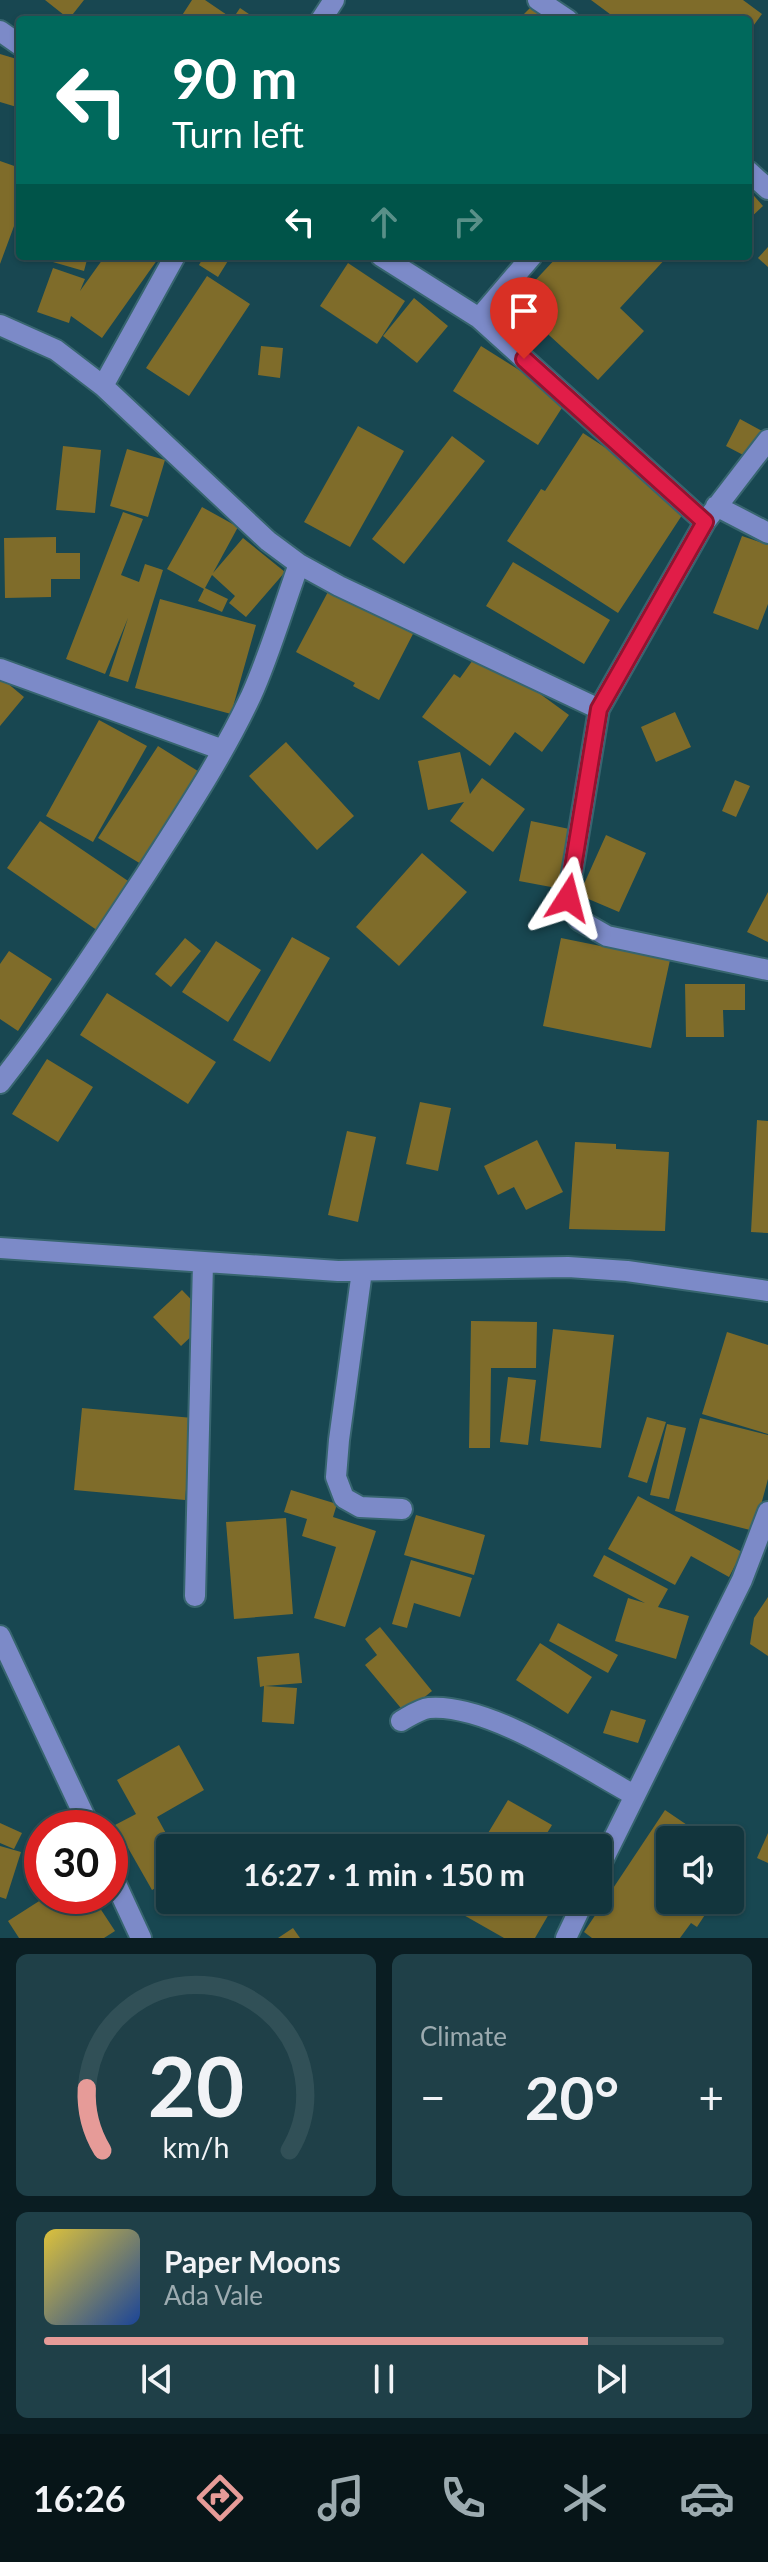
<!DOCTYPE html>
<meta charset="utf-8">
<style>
body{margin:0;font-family:Lato,sans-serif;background:#1f4048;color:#f1f3f6;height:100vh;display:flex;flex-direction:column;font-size:30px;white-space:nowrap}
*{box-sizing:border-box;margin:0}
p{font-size:26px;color:#9cabb0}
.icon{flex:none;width:44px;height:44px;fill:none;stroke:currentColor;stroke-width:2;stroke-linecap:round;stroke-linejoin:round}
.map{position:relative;height:1938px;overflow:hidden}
.side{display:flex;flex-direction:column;gap:16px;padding:16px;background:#0a1d22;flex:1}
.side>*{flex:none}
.hud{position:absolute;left:16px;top:16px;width:736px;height:244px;border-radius:8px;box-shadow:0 2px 6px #0004,0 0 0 2px #315057;background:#00695c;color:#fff;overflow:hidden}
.fabs{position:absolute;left:656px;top:1826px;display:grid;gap:16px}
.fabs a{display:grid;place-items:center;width:88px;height:88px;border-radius:8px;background:#12353d;box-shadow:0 2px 6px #0004,0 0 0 2px #315057;font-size:40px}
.speed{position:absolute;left:24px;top:1810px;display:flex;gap:16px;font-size:40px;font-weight:700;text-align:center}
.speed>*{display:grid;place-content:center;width:104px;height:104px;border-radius:50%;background:#12353d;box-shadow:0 2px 6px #0004,0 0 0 2px #315057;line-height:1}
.speed .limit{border:12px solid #d22;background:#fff;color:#111}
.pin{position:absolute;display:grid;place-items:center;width:68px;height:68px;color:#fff;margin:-82px -34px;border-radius:50% 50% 50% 0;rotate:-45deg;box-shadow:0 0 8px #0007}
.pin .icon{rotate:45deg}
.me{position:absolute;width:88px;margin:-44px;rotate:9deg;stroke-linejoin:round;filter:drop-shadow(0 0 6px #0008)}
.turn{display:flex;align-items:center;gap:28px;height:168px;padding:0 24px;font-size:36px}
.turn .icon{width:104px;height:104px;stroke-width:2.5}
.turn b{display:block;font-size:56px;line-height:68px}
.lanes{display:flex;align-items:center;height:76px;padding:0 24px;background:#0003;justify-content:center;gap:40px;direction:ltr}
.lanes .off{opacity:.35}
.big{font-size:60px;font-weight:700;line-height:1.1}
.side .tile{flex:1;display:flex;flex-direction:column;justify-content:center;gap:12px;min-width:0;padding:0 28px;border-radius:12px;background:#1f4048}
.side .dial{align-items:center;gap:0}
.dial svg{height:208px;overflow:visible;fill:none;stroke:#315057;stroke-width:7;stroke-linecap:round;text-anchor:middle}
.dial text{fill:#f1f3f6;stroke:none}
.song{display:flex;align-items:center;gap:24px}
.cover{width:96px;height:96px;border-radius:12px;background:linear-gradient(135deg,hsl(50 70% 55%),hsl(220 70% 35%))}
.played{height:8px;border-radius:4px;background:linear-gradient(90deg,#e69b98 80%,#315057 80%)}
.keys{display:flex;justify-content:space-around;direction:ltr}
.heat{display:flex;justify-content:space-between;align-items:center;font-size:44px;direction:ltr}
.side .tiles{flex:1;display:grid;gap:16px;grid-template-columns:1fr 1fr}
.tile:last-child{grid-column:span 2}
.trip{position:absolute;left:156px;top:1834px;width:456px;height:80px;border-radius:8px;background:#12353d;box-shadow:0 2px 6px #0004,0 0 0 2px #315057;font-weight:700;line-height:80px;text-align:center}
.menu{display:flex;height:128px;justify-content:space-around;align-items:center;background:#071518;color:#9cabb0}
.menu .icon{width:56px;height:56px}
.menu .selected{color:#e69b98}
.menu b{font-size:36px;color:#f1f3f6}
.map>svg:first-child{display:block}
</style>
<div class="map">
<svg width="768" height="1938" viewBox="0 0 768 1938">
<rect width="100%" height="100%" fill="#184751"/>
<path fill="#7f6c2a" d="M 45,0 L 84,0 L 69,19 Z
M 192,0 L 205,0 L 230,17 L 228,20 L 179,20 Z
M 538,0 L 557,0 L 576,20 L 518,20 Z
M 591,0 L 743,0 L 762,14 L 748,33 L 748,20 L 618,20 Z
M 240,8 L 258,20 L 232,20 Z
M 0,54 L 20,60 L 20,108 L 0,102 Z
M 0,161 L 20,168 L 20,210 L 0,264 Z
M 748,189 L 763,206 L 748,220 Z
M 768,247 L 768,267 L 758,258 Z
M 48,256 L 88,256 L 84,271 L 46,260 Z
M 105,256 L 160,256 L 102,338 L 71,316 L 69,323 L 37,312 L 53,268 L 85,279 L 80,291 Z
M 204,256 L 231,256 L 218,277 L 199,265 Z
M 558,256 L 668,256 L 620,308 L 644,331 L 598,380 L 514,303 Z
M 348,263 L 405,301 L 377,344 L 320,306 Z
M 207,276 L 250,304 L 189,396 L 146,368 Z
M 414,298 L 448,326 L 417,363 L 383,336 Z
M 261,346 L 283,348 L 280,378 L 258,375 Z
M 481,346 L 567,400 L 538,445 L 453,391 Z
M 740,419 L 762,431 L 747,457 L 726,446 Z
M 358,426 L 404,451 L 350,547 L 304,522 Z
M 583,433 L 690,503 L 618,613 L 507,541 L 541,489 L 545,491 Z
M 452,436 L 485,461 L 404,564 L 372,539 Z
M 63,446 L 101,450 L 95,513 L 56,510 Z
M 127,449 L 165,460 L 148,517 L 110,506 Z
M 202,507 L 238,527 L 213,573 L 243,538 L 285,572 L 246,617 L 229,603 L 235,596 L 212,575 L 205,588 L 228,599 L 222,612 L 198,601 L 204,589 L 167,569 Z
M 123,512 L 143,519 L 121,575 L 139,582 L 145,564 L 163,570 L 128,682 L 109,676 L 128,618 L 105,674 L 66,659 Z
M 742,536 L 768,545 L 768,604 L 758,630 L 713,613 Z
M 56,537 L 56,553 L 80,553 L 80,579 L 51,579 L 51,597 L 5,598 L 4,538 Z
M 513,562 L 610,620 L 584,664 L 486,606 Z
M 330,588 L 414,632 L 379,700 L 353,686 L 355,683 L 296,652 Z
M 160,599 L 256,625 L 231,714 L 135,688 Z
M 480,650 L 569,715 L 542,752 L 515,732 L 490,766 L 422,717 L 454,674 L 460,678 Z
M 0,677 L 24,697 L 0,726 Z
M 675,712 L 691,747 L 656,762 L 641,727 Z
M 99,720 L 147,746 L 93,842 L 46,816 Z
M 286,742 L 354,816 L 317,850 L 249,776 Z
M 158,746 L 201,773 L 141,864 L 98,838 Z
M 460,752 L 470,794 L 482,778 L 525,809 L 493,852 L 450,821 L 464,802 L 428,810 L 418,761 Z
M 735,780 L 750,786 L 736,817 L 722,811 Z
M 40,821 L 134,885 L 101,933 L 7,868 Z
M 531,821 L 579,831 L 567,890 L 519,881 Z
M 606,835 L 646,853 L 619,912 L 579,895 Z
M 422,853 L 467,892 L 399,966 L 356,927 Z
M 768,892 L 768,942 L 747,932 Z
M 292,937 L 330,958 L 270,1062 L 233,1040 Z
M 185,938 L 201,951 L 171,987 L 155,974 Z
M 561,938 L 670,960 L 651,1048 L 543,1026 Z
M 216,941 L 261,970 L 228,1022 L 182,992 Z
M 9,951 L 52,979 L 18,1031 L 0,1019 L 0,964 Z
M 685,984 L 745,984 L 745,1010 L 723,1010 L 724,1037 L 686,1037 Z
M 107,993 L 216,1062 L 188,1104 L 80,1035 Z
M 47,1059 L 93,1087 L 58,1142 L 12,1114 Z
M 420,1102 L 451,1108 L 438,1171 L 406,1164 Z
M 757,1120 L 768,1121 L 768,1233 L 751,1232 Z
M 347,1131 L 376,1137 L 358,1222 L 328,1215 Z
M 537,1140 L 563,1192 L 526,1210 L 514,1187 L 498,1195 L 484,1166 Z
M 575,1142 L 616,1144 L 616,1149 L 669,1152 L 665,1231 L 569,1229 Z
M 182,1290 L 210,1319 L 181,1346 L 153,1317 Z
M 471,1321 L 537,1322 L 536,1368 L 491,1368 L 490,1448 L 469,1448 Z
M 553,1329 L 614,1335 L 601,1448 L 540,1441 Z
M 727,1332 L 768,1345 L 768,1434 L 702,1414 Z
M 508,1377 L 536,1380 L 528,1445 L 500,1442 Z
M 82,1408 L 193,1418 L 185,1500 L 74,1490 Z
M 647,1417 L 666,1422 L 647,1483 L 628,1477 Z
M 700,1418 L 768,1435 L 768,1479 L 754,1531 L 675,1511 Z
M 667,1424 L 686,1428 L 669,1499 L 650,1495 Z
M 291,1490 L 337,1504 L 333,1517 L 376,1531 L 345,1627 L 314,1618 L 336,1547 L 302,1536 L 307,1519 L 284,1512 Z
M 638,1496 L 742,1552 L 729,1577 L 691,1556 L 675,1585 L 608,1549 Z
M 416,1515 L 485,1535 L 474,1575 L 404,1555 Z
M 286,1518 L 293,1614 L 234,1619 L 226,1522 Z
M 604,1555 L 668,1589 L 658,1607 L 689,1616 L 676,1659 L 615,1641 L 628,1598 L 645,1603 L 593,1576 Z
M 411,1560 L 472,1578 L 460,1617 L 414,1603 L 407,1628 L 392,1624 Z
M 768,1597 L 768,1656 L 750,1644 L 754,1618 Z
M 558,1623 L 618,1655 L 608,1673 L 549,1641 Z
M 380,1627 L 432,1691 L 405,1713 L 365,1665 L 377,1655 L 365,1639 Z
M 540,1643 L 592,1677 L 568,1714 L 516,1680 Z
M 299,1653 L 302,1683 L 265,1686 L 297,1688 L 294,1724 L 262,1722 L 264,1686 L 260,1687 L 257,1657 Z
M 611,1710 L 646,1720 L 638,1743 L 603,1733 Z
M 179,1745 L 204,1790 L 157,1817 L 174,1848 L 170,1848 L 170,1880 L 152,1890 L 115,1825 L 136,1814 L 117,1780 Z
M 508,1800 L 552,1825 L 538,1848 L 479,1848 Z
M 665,1810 L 693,1829 L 686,1840 L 670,1840 L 670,1864 L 665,1872 L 670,1876 L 670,1900 L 707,1900 L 712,1904 L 697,1927 L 691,1923 L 680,1938 L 592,1938 L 584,1932 Z
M 0,1823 L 22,1833 L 14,1849 L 0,1843 Z
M 768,1833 L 768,1863 L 757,1858 Z
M 0,1846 L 21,1852 L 6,1899 L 0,1897 Z
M 47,1896 L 92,1896 L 115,1931 L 104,1938 L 19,1938 L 8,1921 Z
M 449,1900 L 557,1900 L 535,1938 L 504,1938 L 446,1905 Z
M 293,1928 L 300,1938 L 278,1938 Z"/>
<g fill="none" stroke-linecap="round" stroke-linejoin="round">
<defs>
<path id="minor" d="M 538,0 L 568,20
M 321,20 L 334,0
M 0,31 L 20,45
M 748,171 L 768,189
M 381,256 L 479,318 L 705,522
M 479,318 L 532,256
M 0,325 L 56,350 L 103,386 L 268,541 L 299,564 L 339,586 L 599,709
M 103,386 L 175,256
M 768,440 L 705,522 L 599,709 L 568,898 L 579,920 L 607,936 L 768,970
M 716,506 L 768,533
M 0,669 L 223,750
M 0,1083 C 53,1016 99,945 146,874 C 183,816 222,758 251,696 C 270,654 283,608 299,564
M 0,1248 L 338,1271 L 568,1267 L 627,1271 L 768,1291
M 362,1271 L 339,1440 L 336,1477 L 344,1498 L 360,1507 L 402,1509
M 195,1596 L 203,1263
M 0,1636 L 90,1828
M 401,1721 C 410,1716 420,1709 429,1708 C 488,1703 581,1766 634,1795
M 598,1870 L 742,1580 L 768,1512
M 110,1871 L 141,1938
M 566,1938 L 584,1900"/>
</defs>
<use href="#minor" stroke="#37656f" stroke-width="24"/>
<use href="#minor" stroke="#7c8ac8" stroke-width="20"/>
</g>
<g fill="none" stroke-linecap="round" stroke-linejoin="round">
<defs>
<path id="route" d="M 524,359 L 705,522 L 599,709 L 568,898"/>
</defs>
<use href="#route" stroke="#92132f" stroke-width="20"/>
<use href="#route" stroke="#e11d48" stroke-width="14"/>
</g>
</svg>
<div class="fabs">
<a><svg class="icon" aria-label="sound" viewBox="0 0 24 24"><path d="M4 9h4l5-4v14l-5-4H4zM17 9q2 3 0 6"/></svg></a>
</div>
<div class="speed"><div class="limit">30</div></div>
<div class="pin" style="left:524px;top:359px;background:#d93025"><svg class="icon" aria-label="arrive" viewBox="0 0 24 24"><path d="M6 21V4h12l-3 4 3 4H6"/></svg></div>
<svg class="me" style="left:568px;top:898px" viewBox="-20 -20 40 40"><path d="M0-17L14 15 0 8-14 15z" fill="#e11d48" stroke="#fff" stroke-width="4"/></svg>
<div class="trip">16:27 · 1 min · 150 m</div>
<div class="hud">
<div class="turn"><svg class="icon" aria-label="left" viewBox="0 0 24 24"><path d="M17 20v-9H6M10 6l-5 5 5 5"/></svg><div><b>90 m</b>Turn left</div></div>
<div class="lanes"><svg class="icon" aria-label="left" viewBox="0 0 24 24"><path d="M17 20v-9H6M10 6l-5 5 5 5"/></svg><svg class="icon off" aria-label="ahead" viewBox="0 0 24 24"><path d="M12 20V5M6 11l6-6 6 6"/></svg><svg class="icon off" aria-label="right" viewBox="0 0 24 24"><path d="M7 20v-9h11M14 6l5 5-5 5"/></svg></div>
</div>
</div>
<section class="side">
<div class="tiles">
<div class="tile dial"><svg viewBox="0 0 100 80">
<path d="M14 69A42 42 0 1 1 86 69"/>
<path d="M14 69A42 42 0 0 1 8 45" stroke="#e69b98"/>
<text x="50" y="56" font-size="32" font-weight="700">20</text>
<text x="50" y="72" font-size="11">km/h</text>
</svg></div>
<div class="tile"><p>Climate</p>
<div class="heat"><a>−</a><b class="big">20°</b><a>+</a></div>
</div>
<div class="tile">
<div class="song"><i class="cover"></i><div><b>Paper Moons</b><p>Ada Vale</p></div></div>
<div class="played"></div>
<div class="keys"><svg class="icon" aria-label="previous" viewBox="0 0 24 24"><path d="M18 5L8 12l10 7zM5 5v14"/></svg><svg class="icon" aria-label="pause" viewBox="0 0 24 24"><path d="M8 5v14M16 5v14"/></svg><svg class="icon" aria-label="next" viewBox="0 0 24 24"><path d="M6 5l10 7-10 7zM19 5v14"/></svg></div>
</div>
</div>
</section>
<nav class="menu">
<b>16:26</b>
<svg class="icon selected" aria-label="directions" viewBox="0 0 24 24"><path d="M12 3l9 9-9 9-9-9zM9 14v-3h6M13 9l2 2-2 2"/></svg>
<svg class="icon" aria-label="music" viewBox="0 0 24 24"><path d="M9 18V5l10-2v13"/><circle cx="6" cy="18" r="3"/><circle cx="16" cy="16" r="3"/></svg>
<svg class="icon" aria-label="phone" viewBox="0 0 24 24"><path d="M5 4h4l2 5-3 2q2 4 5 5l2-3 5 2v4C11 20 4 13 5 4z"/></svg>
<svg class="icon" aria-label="climate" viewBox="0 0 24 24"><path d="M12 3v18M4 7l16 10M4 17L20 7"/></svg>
<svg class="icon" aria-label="car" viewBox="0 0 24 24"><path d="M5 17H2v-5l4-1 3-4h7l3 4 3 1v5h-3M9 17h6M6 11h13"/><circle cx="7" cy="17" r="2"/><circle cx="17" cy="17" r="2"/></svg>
</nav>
